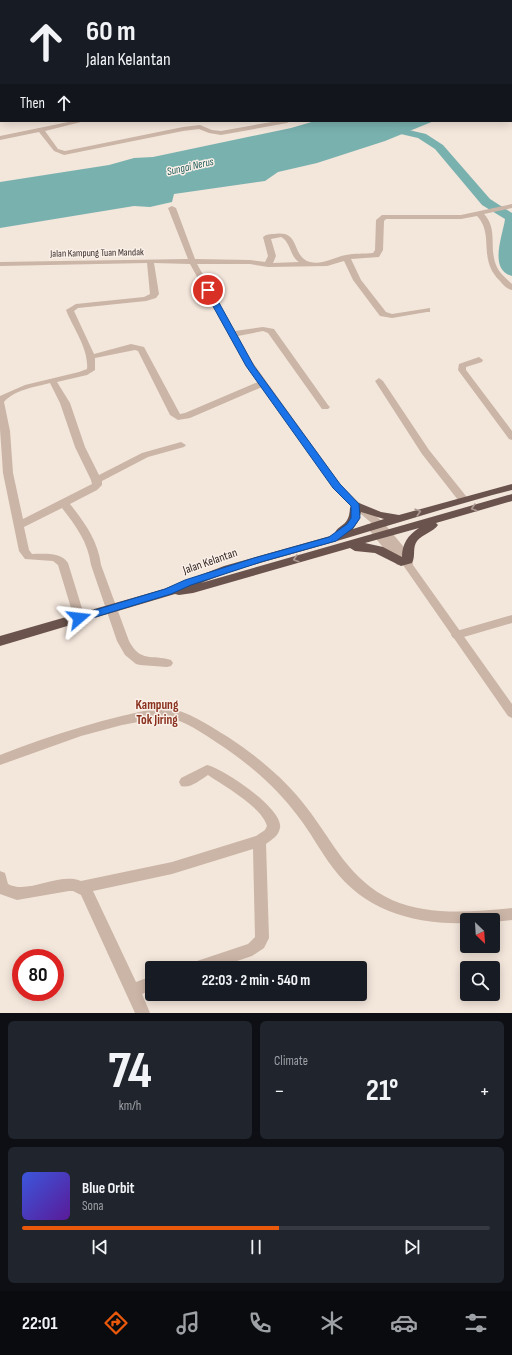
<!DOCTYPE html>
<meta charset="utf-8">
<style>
body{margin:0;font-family:"Sofia Sans Condensed",sans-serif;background:#20242c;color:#f1f3f6;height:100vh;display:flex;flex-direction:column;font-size:15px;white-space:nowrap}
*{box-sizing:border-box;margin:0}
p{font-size:13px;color:#9ea1a6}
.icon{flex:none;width:22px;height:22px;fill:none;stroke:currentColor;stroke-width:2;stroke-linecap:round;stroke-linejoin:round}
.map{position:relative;height:1013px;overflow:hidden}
.drawer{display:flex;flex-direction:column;gap:8px;padding:8px;background:#0d0f14;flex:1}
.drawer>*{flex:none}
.hud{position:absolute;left:0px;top:0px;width:512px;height:122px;box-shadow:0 2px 10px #0003;background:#171b24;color:#f1f3f6;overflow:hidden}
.needle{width:26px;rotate:155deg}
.tools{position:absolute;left:460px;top:913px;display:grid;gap:8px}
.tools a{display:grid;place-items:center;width:40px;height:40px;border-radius:4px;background:#171b24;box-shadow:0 2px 10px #0003;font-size:20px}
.speed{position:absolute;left:12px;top:949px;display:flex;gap:8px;font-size:20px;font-weight:700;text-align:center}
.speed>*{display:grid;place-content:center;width:52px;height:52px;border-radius:50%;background:#171b24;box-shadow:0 2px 10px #0003;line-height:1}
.speed .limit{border:6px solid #d22;background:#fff;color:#111}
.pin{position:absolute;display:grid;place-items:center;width:34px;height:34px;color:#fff;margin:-17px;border:2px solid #fff;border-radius:50%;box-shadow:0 1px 4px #0007}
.me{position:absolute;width:44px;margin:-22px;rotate:73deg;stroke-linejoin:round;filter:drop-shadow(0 0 3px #0008)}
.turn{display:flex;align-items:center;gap:14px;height:84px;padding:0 20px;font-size:18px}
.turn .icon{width:52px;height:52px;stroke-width:2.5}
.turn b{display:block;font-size:28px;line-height:34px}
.then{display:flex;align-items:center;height:38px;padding:0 20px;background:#0003;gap:8px;font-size:15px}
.big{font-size:30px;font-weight:700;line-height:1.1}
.drawer .tile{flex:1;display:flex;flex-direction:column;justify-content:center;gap:6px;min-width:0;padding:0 14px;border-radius:6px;background:#20242c}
.drawer .dial{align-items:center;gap:0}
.dial b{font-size:52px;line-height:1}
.song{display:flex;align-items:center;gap:12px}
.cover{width:48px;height:48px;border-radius:6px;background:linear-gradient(135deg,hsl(230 70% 55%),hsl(270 70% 35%))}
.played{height:4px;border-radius:2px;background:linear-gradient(90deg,#ea580c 55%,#363941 55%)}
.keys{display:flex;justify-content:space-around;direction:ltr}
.heat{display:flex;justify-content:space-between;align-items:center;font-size:22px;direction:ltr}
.drawer .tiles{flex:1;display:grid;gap:8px;grid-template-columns:1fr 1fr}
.tile:last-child{grid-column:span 2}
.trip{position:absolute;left:145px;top:961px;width:222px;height:40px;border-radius:4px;background:#171b24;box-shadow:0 2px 10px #0003;font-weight:700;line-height:40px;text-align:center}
.dock{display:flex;height:64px;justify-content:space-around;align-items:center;background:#090b0e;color:#9ea1a6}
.dock .icon{width:28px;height:28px}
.dock .active{color:#ea580c}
.dock b{font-size:18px;color:#f1f3f6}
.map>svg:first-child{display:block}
</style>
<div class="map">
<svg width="512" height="1013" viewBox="0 0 512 1013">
<rect width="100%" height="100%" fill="#f3e6db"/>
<path fill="#79b1af" d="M 315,121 L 434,121 L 385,141 L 317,163 L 278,172 L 265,181 L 174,194 L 172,202 L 150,207 L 134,206 L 0,228 L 0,182 L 109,165 L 134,158 L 153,157 L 291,128 Z"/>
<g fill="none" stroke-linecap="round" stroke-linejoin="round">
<path fill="#79b1af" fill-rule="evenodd" d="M 383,124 L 426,134 L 443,145 L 490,199 L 512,213 L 512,276 C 488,270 503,235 505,219 L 482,205 L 435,149 L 418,138 L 379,129 L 378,127 Z"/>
<path fill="#cbb5a7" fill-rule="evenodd" d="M 145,0 L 151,0 L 151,1 L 145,1 Z
M 240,0 L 246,0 L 246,1 L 240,1 Z
M 298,0 L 304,0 L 305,1 L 299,1 Z
M 512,17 L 512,21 L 511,22 L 511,18 Z
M 0,63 L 1,64 L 1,69 L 0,68 Z
M 73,121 L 85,121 L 45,131 L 58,149 L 65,151 L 183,127 L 200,125 L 212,130 L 221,131 L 277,121 L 290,121 L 287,123 L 221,135 L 209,133 L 199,129 L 183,131 L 64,155 L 54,151 L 39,132 L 0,140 L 0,136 Z
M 512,204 L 512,208 L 484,214 C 498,229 489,247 496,265 C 499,273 506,278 512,284 L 512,290 C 507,289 503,285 500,281 C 477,259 495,235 477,216 L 461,219 L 386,219 L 384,221 L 383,250 L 379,257 L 351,259 L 361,280 L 386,312 L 392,314 L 430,308 L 430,312 L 427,312 L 392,318 L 380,316 L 353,280 L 344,261 L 327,266 L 268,267 L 250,264 L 197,264 L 235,331 L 263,327 L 274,329 L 328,405 L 330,407 L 328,409 L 322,409 L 268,333 L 263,331 L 238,336 L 251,360 L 340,484 L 355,499 L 383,522 L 384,524 L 383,526 L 375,526 L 348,503 L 334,488 L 262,387 L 190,418 L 178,420 L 170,415 L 138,351 L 135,350 L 95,358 L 95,370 L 87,375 L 57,382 L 70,403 L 85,447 L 99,475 L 142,453 L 181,442 L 186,445 L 184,447 L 148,457 L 102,481 L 102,485 L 97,490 L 70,504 C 85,523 98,541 101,565 L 129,641 C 141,663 151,654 171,660 L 173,663 L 171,666 L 167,667 L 140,665 L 136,664 L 125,655 L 117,641 L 91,565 C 88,542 76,526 62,508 L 24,527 L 29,550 L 32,554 C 44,554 61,552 68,563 L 85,618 L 83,621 L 75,621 L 58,565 L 53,561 L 25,559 L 19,551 L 3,473 L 0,429 L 0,396 L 25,385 L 79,372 L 87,369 C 89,349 73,328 66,310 L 76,304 L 144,297 L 150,294 L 147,263 L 0,266 L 0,262 L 188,259 L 168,208 L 172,206 L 176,208 L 195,259 L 250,260 L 265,262 L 268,256 L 263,237 C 267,234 270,234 275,234 C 301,230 291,257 310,262 C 323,265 334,257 346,255 C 354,253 365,254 373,253 L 375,250 L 376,220 L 382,215 L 461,215 ZM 281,237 C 291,242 290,257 299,262 L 273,263 L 276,256 L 271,239 ZM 154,263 L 190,264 L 243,360 L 258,382 L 185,413 L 180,414 L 144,347 L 131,344 L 94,354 L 74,311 L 78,308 L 146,301 L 156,298 L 159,294 ZM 50,383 L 60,403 L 75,447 L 91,480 L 92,484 L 23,519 L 13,473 L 10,431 L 4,402 C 14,390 35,387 50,383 Z
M 479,357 L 483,360 L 482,362 L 466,367 L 466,370 L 512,431 L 512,440 L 509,439 L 458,370 L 459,364 Z
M 379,378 L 383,381 L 429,450 L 466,496 L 467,498 L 466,500 L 458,500 L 422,454 L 375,381 Z
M 512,615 L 512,623 L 457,639 L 453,638 L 451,635 L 453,632 Z
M 165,707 C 188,711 208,725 228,737 C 258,757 285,779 307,808 C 334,843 349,880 392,900 C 428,916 473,912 512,908 L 512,920 L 493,922 L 493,920 L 467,920 L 467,923 C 415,925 365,911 333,868 C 320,851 310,831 297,815 C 275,786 249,764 219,744 C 202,733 185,720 165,717 L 122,725 L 81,736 L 0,765 L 0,755 C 54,734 108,717 165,707 Z
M 207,765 C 224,769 284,809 280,828 C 278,837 272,839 266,844 L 269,938 L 264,948 L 252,956 L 216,968 L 189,968 L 191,963 L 248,944 L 255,937 L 253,849 L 172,874 L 93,891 L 136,982 L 152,976 L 152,990 L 142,994 L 150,1013 L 135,1013 L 81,895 L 73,891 L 69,891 L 17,900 L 0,894 L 0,871 L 5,873 L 8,884 C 28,895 59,872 81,881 L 172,862 L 256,836 L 265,830 L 267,826 C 262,807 224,786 208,775 C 200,780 190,789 181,786 L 179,782 L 181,778 Z"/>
<path fill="#cbb5a7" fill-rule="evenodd" d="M 379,521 L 383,522 L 412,557 L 413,565 L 512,704 L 512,718 L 508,716 L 403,565 L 397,565 L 366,526 L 367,524 L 374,524 Z"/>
<path fill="#9f8378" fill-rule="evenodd" d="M 372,0 L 392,0 L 371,1 Z
M 1,28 L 1,32 L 0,33 L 0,29 Z"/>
<path fill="#6a534c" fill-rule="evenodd" d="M 512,484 L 512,490 C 453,505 395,524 337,541 C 291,555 245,565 201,583 L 512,494 L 512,501 L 436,523 L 438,525 C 433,532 423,534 417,541 C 412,548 416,556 412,563 L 401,566 L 375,553 L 355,551 L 350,548 L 193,593 L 179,595 L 175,594 L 0,646 L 0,636 L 164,589 L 224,566 L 334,535 C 338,523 349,528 350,508 L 352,505 L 359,503 L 381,512 L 399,515 ZM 361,512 L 384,519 L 353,529 L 359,520 ZM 419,528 C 408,535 402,544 402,557 L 383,547 L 365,543 Z"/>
</g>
<defs><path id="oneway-chevron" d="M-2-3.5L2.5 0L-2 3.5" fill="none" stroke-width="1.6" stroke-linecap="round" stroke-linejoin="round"/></defs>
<g stroke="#ab9a92">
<use href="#oneway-chevron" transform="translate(474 508) rotate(164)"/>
<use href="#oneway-chevron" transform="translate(418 512) rotate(-17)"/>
<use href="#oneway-chevron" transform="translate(296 559) rotate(164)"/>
</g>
<path fill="#1a73e8" stroke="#114b97" d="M 208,288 L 212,290 L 254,366 L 340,484 L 359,504 L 360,518 L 353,528 L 336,541 L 261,562 L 191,585 L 171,594 L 79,622 L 75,621 L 74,618 L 75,616 L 165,589 L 185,580 L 254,558 L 329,537 L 347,524 L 351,518 L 351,506 L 333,488 L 246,366 L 204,290 Z"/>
<g text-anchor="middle" stroke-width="3" stroke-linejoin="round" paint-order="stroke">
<g font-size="10" fill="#372b28" stroke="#faf0e8">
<text transform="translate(97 252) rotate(-1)" y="4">Jalan Kampung Tuan Mandak</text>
</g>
<g font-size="11" font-style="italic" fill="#1c5a5a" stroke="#faf0e8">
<text transform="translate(190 166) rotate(-13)" y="4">Sungai Nerus</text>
</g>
<g font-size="12" fill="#372b28" stroke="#faf0e8">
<text transform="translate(210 561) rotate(-19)" y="4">Jalan Kelantan</text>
</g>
<g font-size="13" font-weight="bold" fill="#89301e" stroke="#faf0e8">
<text x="157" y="709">Kampung<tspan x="157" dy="15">Tok Jiring</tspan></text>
</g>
</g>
</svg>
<div class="tools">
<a><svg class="needle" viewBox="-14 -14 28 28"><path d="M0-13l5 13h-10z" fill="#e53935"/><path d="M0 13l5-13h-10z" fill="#9ea1a6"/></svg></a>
<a><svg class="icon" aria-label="search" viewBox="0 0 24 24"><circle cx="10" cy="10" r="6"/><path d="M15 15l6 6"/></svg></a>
</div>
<div class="speed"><div class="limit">80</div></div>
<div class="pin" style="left:208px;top:290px;background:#d93025"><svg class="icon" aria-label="arrive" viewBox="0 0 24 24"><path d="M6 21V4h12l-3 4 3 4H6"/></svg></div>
<svg class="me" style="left:79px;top:618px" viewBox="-20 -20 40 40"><path d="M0-17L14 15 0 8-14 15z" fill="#1a73e8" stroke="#fff" stroke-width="4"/></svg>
<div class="trip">22:03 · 2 min · 540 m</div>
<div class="hud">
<div class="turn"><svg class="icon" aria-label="ahead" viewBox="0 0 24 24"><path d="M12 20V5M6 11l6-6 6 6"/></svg><div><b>60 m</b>Jalan Kelantan</div></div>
<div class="then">Then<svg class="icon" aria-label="ahead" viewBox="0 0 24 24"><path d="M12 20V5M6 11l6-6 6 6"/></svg></div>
</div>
</div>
<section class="drawer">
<div class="tiles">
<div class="tile dial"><b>74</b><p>km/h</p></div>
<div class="tile"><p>Climate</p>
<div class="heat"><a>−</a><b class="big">21°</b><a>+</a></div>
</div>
<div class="tile">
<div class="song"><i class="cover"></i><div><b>Blue Orbit</b><p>Sona</p></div></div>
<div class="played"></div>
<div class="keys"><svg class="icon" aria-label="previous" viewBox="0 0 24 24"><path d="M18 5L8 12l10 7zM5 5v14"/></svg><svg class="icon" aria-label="pause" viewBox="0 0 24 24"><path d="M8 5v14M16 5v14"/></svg><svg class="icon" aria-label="next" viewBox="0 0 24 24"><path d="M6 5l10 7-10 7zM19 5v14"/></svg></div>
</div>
</div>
</section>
<nav class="dock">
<b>22:01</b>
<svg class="icon active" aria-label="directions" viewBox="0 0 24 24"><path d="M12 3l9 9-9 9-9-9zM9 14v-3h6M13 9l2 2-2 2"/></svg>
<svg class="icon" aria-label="music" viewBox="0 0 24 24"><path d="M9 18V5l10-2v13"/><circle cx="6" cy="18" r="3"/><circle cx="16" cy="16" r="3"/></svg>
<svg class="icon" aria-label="phone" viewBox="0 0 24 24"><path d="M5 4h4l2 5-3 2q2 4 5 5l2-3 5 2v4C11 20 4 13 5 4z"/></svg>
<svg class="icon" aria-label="climate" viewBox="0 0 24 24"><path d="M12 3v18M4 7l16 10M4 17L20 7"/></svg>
<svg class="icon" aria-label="car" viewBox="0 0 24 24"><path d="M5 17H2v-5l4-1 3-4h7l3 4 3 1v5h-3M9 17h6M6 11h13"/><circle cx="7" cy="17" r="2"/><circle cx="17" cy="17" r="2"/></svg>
<svg class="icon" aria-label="filters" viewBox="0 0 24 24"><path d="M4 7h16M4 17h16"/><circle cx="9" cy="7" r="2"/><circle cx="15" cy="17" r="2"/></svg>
</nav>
